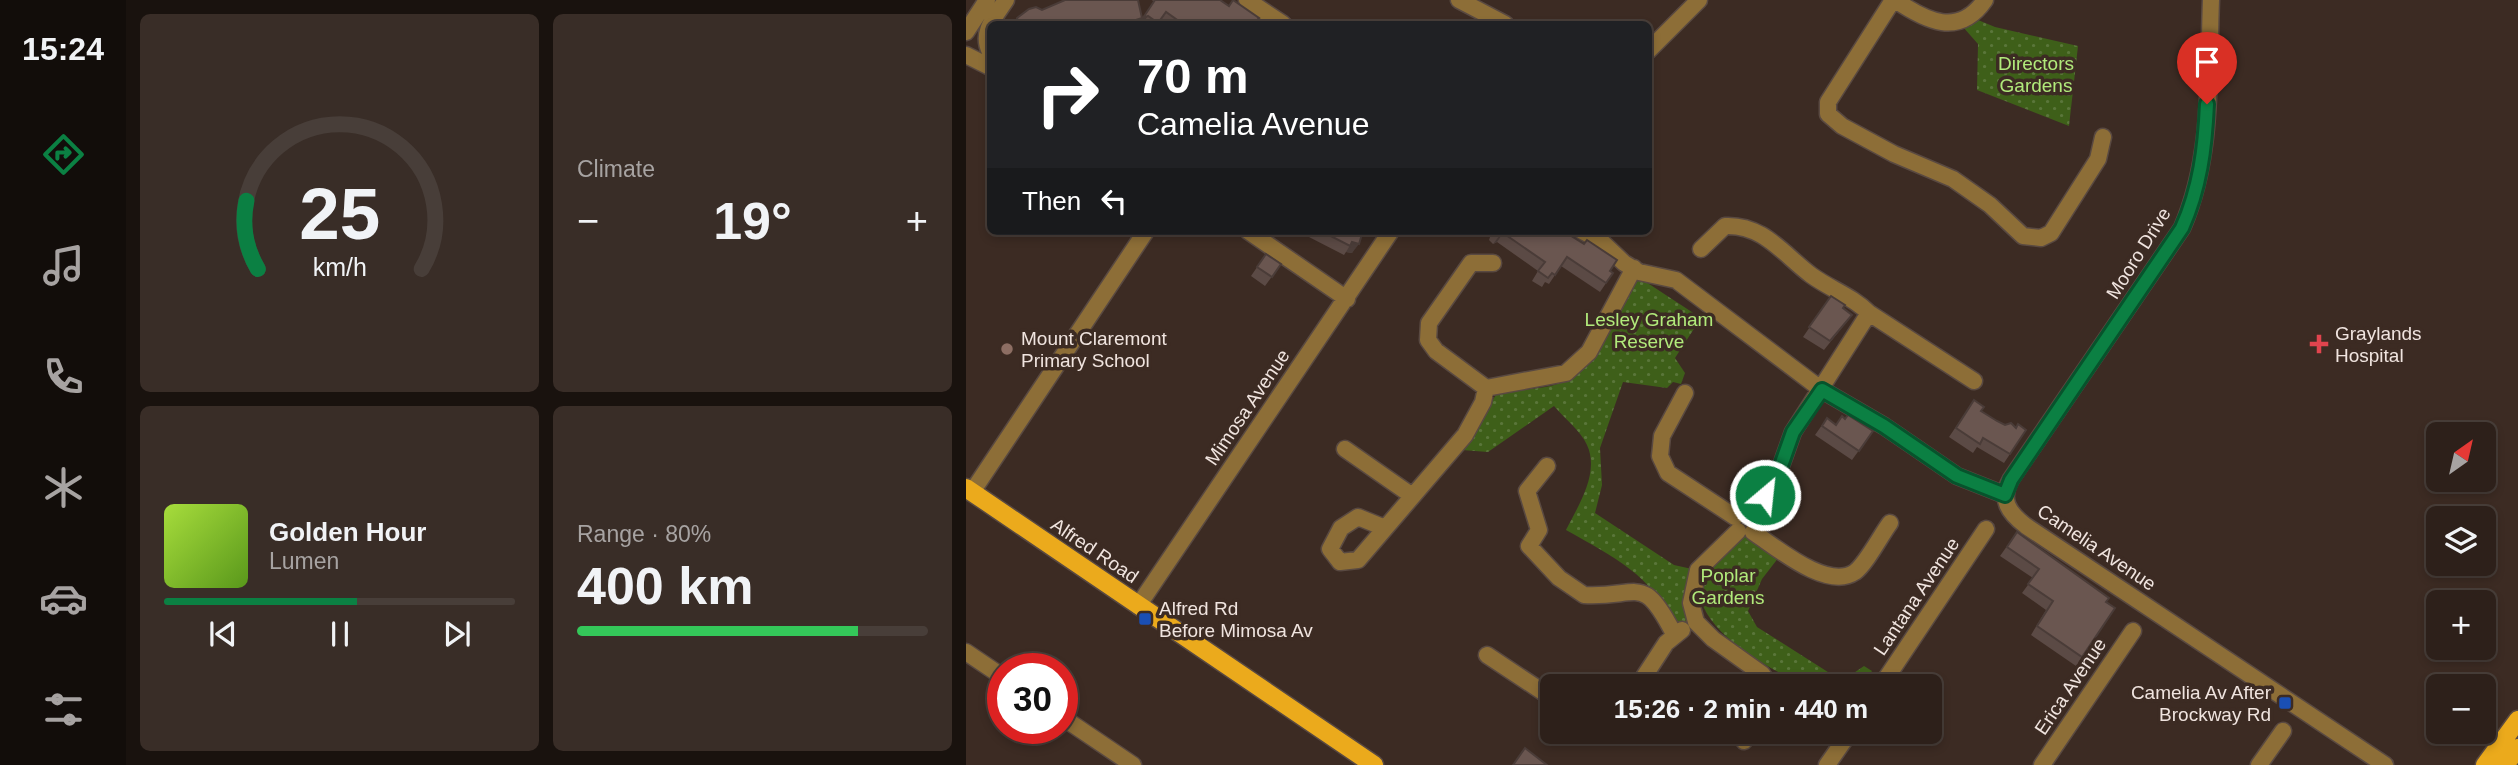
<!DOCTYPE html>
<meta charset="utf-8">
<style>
body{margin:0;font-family:Helvetica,sans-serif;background:#392d27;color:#f1f3f6;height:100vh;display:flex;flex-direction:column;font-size:26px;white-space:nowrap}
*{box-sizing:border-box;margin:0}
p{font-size:23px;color:#a7a3a2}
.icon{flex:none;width:38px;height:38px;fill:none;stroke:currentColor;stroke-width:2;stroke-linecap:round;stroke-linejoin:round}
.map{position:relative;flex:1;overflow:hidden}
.details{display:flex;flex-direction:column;gap:14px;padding:14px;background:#19120e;width:840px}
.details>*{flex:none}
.hud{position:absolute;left:21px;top:21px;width:665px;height:214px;border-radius:10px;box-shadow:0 4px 10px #0003,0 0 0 2px #483e39;background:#202124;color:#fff;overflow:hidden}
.needle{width:46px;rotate:34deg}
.tools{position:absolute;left:1460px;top:422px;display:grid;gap:14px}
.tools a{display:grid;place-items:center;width:70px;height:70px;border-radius:10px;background:#2d201a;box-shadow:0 4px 10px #0003,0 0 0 2px #483e39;font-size:35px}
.speed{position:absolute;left:21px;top:653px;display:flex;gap:14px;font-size:35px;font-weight:700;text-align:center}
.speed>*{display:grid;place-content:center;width:91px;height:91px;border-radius:50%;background:#2d201a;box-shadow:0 4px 10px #0003,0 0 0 2px #483e39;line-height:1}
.speed .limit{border:10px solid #d22;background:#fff;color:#111}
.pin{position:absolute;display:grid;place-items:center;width:60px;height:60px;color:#fff;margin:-72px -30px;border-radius:50% 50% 50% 0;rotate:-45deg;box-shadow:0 0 7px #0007}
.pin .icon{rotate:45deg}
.me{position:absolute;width:77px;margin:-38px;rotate:28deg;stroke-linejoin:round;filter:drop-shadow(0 0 5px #0008)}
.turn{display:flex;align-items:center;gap:24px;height:147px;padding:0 35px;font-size:32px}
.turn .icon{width:91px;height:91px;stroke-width:2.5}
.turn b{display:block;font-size:49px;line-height:60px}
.then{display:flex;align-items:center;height:66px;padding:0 35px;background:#0003;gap:14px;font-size:26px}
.big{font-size:52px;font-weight:700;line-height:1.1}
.details .tile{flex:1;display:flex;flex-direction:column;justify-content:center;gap:10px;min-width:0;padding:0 24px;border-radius:10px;background:#392d27}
.details .dial{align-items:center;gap:0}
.dial svg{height:182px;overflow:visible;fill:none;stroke:#483e39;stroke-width:7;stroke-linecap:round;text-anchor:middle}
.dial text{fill:#f1f3f6;stroke:none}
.song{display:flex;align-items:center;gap:21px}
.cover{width:84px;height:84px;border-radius:10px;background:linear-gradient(135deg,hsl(80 70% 55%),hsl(90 70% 35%))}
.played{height:7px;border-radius:4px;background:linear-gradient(90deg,#0b8043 55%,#483e39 55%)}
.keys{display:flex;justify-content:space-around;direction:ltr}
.heat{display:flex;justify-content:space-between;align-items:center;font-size:38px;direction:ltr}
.charge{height:10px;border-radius:5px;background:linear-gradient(90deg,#34c759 80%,#483e39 0)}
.details .tiles{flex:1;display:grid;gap:14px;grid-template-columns:repeat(2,1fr)}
.trip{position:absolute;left:574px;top:674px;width:402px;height:70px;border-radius:10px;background:#2d201a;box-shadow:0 4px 10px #0003,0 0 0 2px #483e39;font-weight:700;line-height:70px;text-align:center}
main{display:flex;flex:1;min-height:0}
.tab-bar{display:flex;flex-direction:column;width:126px;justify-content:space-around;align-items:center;background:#120d0a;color:#a7a3a2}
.tab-bar .icon{width:49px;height:49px}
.tab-bar .current{color:#0b8043}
.tab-bar b{font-size:32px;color:#f1f3f6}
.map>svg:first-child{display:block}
</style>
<main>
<nav class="tab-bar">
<b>15:24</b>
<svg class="icon current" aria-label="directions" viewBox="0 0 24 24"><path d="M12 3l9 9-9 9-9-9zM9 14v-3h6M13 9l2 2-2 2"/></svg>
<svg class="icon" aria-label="music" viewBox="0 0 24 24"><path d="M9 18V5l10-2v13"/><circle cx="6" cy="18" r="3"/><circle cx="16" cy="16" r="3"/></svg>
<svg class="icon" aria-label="phone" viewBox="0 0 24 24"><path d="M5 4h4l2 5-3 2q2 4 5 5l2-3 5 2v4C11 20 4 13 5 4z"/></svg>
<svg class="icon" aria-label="climate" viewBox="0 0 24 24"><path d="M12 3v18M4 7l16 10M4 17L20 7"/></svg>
<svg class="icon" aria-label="car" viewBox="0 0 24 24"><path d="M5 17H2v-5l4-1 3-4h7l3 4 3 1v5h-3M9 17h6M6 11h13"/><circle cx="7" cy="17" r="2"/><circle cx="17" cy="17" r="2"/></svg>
<svg class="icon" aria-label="filters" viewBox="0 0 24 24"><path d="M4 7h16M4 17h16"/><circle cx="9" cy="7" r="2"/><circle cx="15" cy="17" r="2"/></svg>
</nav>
<section class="details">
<div class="tiles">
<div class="tile dial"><svg viewBox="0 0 100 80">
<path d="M14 69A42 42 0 1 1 86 69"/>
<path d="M14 69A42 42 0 0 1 9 39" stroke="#0b8043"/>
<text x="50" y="56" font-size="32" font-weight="700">25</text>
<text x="50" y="72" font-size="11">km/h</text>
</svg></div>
<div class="tile"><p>Climate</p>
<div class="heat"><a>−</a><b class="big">19°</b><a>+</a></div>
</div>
<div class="tile">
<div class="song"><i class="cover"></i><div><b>Golden Hour</b><p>Lumen</p></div></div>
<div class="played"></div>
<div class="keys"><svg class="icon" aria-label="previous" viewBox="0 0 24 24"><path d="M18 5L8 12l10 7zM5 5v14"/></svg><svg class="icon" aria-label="pause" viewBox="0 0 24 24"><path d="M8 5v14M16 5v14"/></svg><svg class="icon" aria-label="next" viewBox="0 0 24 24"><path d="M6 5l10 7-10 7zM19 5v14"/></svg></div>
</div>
<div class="tile"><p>Range · 80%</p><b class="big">400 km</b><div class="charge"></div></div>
</div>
</section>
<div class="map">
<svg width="1552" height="765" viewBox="0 0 1552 765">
<defs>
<pattern id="grass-dots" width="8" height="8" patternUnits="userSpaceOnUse" patternTransform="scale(1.75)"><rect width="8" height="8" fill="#3e5f19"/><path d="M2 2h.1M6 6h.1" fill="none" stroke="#5a763a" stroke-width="1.8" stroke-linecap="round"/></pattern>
</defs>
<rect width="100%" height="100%" fill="#3c2b23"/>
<path fill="url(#grass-dots)" d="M 1012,20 L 1029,27 L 1112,46 L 1103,126 L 1011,90 L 1012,44 L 997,27 Z
M 672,280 L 680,282 L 735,318 L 709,358 L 719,373 L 715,384 L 707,382 L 701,388 L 657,382 L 634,448 L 636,485 L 629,513 L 708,565 L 726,569 L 725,619 L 710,627 C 685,574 649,558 600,530 C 612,506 634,473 621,445 C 615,431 598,418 588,406 L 522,452 L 496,450 L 531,393 C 555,389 591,390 610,375 C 636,355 652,307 672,280 Z
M 767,535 L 787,537 L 813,557 L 796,579 L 782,611 L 791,627 L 876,681 L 898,666 L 906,671 L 896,686 L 840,686 L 829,681 C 794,663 718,621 736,574 C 741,560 758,546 767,535 Z"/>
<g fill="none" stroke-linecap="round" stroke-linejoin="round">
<defs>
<path id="minor" d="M 281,0 L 317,24
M 493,0 L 539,24
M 927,0 L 862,102 L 862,114 L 876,126 L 928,154 L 987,179 L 1024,205 L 1057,236 L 1075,238 L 1085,233 L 1132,159 L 1137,137
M 929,0 C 960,21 993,38 1019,0
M 1245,0 C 1242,77 1247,157 1216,228 L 1045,479 C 1033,500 1043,513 1060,526 L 1419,765
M 0,32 L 21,0
M 682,51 L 733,0
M 24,52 C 14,32 29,17 40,0
M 0,55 L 24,67
M 282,231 L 381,299
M 616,231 L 635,241 L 658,263 L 673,272 L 710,280 L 856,390 L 918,426 L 991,476 L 1039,495
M 735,249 L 759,226 C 797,224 817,254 845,275 C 864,289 886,296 903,313 L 1008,381
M 520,388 L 470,351 L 462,340 L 463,323 L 505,263 L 527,263
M 719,393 L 696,436 L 694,456 L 702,473 L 769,517
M 379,449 L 445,495
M 581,466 L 561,491 L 573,530 L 563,546 L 593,578 L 618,595 C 674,598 676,572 708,634
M 6,492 L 180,231
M 787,514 L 811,477 L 827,432 L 903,313
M 419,528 L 392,517 L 375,528 L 364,549 L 374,562 L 392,560 L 499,435 L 517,402 L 520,388 L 600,373 L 623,352 L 668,268
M 772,531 L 732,570 L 725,603 L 730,622 L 747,639 L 796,674 L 804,686
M 787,532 C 810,547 861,591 889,572 C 900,564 915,535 924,523
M 172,606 L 425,231
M 0,652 L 37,677
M 521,655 L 586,698
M 672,686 L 700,643 L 716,630
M 915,686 L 1020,529
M 96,717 L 167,765
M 778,741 L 784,732
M 861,765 L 884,732
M 1076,765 L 1167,631
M 1293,765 L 1317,731"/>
<path id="major" d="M 0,488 L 408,765
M 1519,765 L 1552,720
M 1539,765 L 1552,748"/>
</defs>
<use href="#minor" stroke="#594941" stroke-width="19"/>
<use href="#major" stroke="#594941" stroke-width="21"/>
<use href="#minor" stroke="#8d6e37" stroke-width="16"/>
<use href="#major" stroke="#ebaa1c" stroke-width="18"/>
</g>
<path fill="#5b4a45" d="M 186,0 L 254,0 L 288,24 L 198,24 L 193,22 L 191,24 L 173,24 L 188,2 Z
M 51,18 L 176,18 L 171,24 L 46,24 Z
M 340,231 L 397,231 L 386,253 L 380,252 L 378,255 L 341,236 Z
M 526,231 L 600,231 L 599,232 L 647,273 L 634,292 L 595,266 L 583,284 L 579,282 L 576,287 L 566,281 L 572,271 L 531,242 L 527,244 L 523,240 Z
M 300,254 L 315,264 L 299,286 L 285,276 Z
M 865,296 L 877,308 L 886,315 L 858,350 L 837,337 Z
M 1008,400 L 1015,411 L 1031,421 L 1039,425 L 1060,430 L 1038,463 L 1011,447 L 1007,453 L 983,437 Z
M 861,418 L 870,425 L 879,419 L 907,431 L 886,460 L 849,435 Z
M 1051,532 L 1149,608 L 1110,666 L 1065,635 L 1080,610 L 1056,593 L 1067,578 L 1034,556 Z"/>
<path fill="#4a3c38" d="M 182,16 L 176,24 L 173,24 L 177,18 Z
M 176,18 L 171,24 L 159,24 L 161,23 Z
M 537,233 L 531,242 L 527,244 L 534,235 Z
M 386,242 L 393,244 L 386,253 L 380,252 Z"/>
<path fill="#6a5650" stroke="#4a3c38" stroke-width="2" d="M 99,0 L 172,0 L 176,18 L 161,23 L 161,24 L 53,24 L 51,18 L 63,9 L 70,7 L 76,10 Z
M 189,0 L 254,0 L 263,6 L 267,0 L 293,18 L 288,24 L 217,24 L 200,12 L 192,23 L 182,16 L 177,18 Z
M 355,231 L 397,231 L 393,244 L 386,242 L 384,246 Z
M 529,231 L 600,231 L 599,232 L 618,244 L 621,240 L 651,260 L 644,271 L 647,273 L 640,283 L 601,257 L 589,275 L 586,273 L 582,278 L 572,271 L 579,262 L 537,233 L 534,235 Z
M 300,254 L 315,264 L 306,277 L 291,267 Z
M 865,296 L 879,305 L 877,308 L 886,315 L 864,341 L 843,327 Z
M 1008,400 L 1018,407 L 1015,411 L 1031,421 L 1039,425 L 1045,423 L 1050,428 L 1052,424 L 1060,430 L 1044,454 L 1017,438 L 1014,444 L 990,428 Z
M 882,415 L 907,431 L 893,451 L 856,426 L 861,418 L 870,425 L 876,416 L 879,419 Z
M 1051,532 L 1143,598 L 1140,602 L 1149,608 L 1116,657 L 1071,626 L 1087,601 L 1062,584 L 1073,569 L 1041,547 Z
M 559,748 L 581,765 L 547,765 Z"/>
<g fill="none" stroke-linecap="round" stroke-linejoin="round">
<defs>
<path id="route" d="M 799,495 L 811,477 L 827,432 L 856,390 L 918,426 L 991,476 L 1039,495 L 1045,480 L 1216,228 C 1234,188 1239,148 1241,104"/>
</defs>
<use href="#route" stroke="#07532c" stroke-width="18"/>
<use href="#route" stroke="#0b8043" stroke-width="12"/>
</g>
<path fill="#e0444e" stroke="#3c2b23" stroke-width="2.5" d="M1349.5 333.5h7v7h7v7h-7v7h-7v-7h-7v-7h7z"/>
<circle fill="#8d6e63" stroke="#3c2b23" stroke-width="2.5" cx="41" cy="349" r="7"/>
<g fill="#1a4fb4" stroke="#3c2b23" stroke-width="2.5">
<rect x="172" y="612" width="14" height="14" rx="3.5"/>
<rect x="1312" y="696" width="14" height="14" rx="3.5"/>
</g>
<g text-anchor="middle" stroke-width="7" stroke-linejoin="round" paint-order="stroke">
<g font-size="19" fill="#b1ea7b" stroke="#3c2b23">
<text x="1070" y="70">Directors<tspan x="1070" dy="22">Gardens</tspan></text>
<text x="683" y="326">Lesley Graham<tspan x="683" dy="22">Reserve</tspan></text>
<text x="762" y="582">Poplar<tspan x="762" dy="22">Gardens</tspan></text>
</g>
<g font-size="19" fill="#f0e4df" stroke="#3c2b23">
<text transform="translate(1172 253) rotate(-58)" y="7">Mooro Drive</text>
<text transform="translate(281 407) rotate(-56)" y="7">Mimosa Avenue</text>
<text transform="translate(1131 547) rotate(34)" y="7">Camelia Avenue</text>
<text transform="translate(129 550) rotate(34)" y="7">Alfred Road</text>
<text transform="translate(950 596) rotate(-56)" y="7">Lantana Avenue</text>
<text transform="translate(1104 686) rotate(-56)" y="7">Erica Avenue</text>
</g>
<g font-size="19" fill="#f0e4df" stroke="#3c2b23" text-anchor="start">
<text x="1369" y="340">Graylands<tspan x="1369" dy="22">Hospital</tspan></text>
<text x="55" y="345">Mount Claremont<tspan x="55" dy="22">Primary School</tspan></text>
<text x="193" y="615">Alfred Rd<tspan x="193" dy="22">Before Mimosa Av</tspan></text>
<text x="1305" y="699" text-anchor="end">Camelia Av After<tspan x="1305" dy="22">Brockway Rd</tspan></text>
</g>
</g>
</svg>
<div class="tools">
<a><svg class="needle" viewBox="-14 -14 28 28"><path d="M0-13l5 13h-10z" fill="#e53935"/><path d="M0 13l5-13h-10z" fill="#a7a3a2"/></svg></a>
<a><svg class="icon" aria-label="layers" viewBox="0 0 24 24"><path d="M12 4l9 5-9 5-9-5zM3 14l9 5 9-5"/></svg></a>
<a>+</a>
<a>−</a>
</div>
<div class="speed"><div class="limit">30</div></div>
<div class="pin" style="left:1241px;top:104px;background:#d93025"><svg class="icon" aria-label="arrive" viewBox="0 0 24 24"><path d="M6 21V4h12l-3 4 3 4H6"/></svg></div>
<svg class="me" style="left:799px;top:495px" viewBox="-20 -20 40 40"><circle r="17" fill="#0b8043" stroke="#fff" stroke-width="3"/><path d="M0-11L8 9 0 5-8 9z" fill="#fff"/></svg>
<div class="trip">15:26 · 2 min · 440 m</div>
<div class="hud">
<div class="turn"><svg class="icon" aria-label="right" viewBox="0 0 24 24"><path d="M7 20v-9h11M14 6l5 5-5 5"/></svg><div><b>70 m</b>Camelia Avenue</div></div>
<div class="then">Then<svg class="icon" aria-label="left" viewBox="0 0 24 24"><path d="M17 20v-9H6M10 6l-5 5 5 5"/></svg></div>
</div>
</div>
</main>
